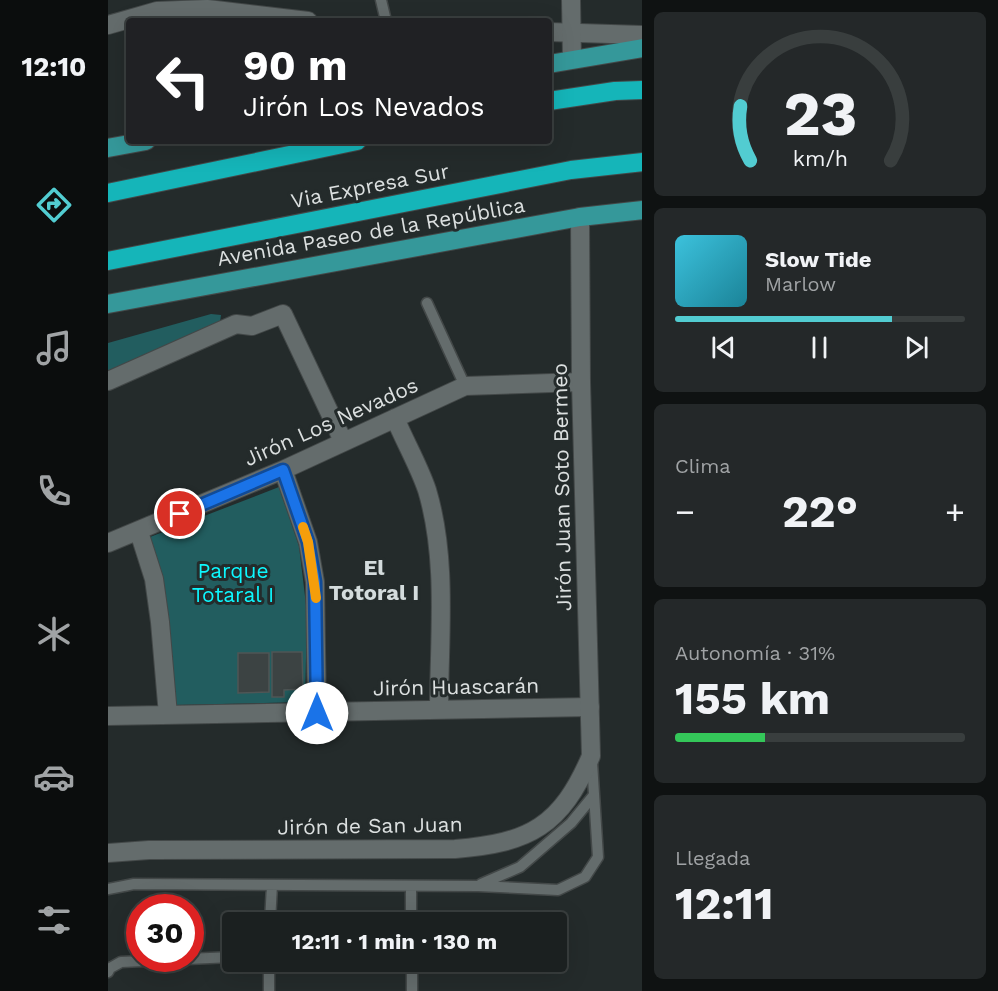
<!DOCTYPE html>
<html lang="es">
<meta charset="utf-8">
<style>
body{margin:0;font-family:"Work Sans",sans-serif;background:#242829;color:#f1f3f6;height:100vh;display:flex;flex-direction:column;font-size:22px;white-space:nowrap}
*{box-sizing:border-box;margin:0}
p{font-size:20px;color:#a0a3a5}
.icon{flex:none;width:33px;height:33px;fill:none;stroke:currentColor;stroke-width:2;stroke-linecap:round;stroke-linejoin:round}
.map{position:relative;flex:1;overflow:hidden}
.panel{display:flex;flex-direction:column;gap:12px;padding:12px;background:#0f1212;width:356px}
.panel>*{flex:none}
.top-card{position:absolute;left:18px;top:18px;width:426px;height:126px;border-radius:6px;box-shadow:0 6px 24px #0002,0 0 0 2px #393e3e;background:#202124;color:#fff;overflow:hidden}
.speed{position:absolute;left:18px;top:894px;display:flex;gap:12px;font-size:30px;font-weight:700;text-align:center}
.speed>*{display:grid;place-content:center;width:78px;height:78px;border-radius:50%;background:#1b2020;box-shadow:0 6px 24px #0002,0 0 0 2px #393e3e;line-height:1}
.speed .limit{border:9px solid #d22;background:#fff;color:#111}
.pin{position:absolute;display:grid;place-items:center;width:51px;height:51px;color:#fff;margin:-26px;border:3px solid #fff;border-radius:50%;box-shadow:0 2px 6px #0007}
.me{position:absolute;width:66px;margin:-33px;rotate:0deg;stroke-linejoin:round;filter:drop-shadow(0 0 4px #0008)}
.turn{display:flex;align-items:center;gap:21px;height:126px;padding:0 18px;font-size:27px}
.turn .icon{width:78px;height:78px;stroke-width:2.5}
.turn b{display:block;font-size:42px;line-height:51px}
.big{font-size:45px;font-weight:700;line-height:1.1}
.panel .card{flex:1;display:flex;flex-direction:column;justify-content:center;gap:9px;min-width:0;padding:0 21px;border-radius:9px;background:#242829}
.panel .dial{align-items:center;gap:0}
.dial svg{height:156px;overflow:visible;fill:none;stroke:#393e3e;stroke-width:7;stroke-linecap:round;text-anchor:middle}
.dial text{fill:#f1f3f6;stroke:none}
.song{display:flex;align-items:center;gap:18px}
.cover{width:72px;height:72px;border-radius:9px;background:linear-gradient(135deg,hsl(190 70% 55%),hsl(190 70% 35%))}
.played{height:6px;border-radius:3px;background:linear-gradient(90deg,#52ccd1 75%,#393e3e 75%)}
.keys{display:flex;justify-content:space-around;direction:ltr}
.heat{display:flex;justify-content:space-between;align-items:center;font-size:33px;direction:ltr}
.charge{height:9px;border-radius:4px;background:linear-gradient(90deg,#34c759 31%,#393e3e 0)}
.trip{position:absolute;left:114px;top:912px;width:345px;height:60px;border-radius:6px;background:#1b2020;box-shadow:0 6px 24px #0002,0 0 0 2px #393e3e;font-weight:700;line-height:60px;text-align:center}
main{display:flex;flex:1;min-height:0}
.dock{display:flex;flex-direction:column;width:108px;justify-content:space-around;align-items:center;background:#0b0d0d;color:#a0a3a5}
.dock .icon{width:42px;height:42px}
.dock .current{color:#52ccd1}
.dock b{font-size:27px;color:#f1f3f6}
.map>svg:first-child{display:block}
</style>
<main>
<nav class="dock">
<b>12:10</b>
<svg class="icon current" aria-label="directions" viewBox="0 0 24 24"><path d="M12 3l9 9-9 9-9-9zM9 14v-3h6M13 9l2 2-2 2"/></svg>
<svg class="icon" aria-label="music" viewBox="0 0 24 24"><path d="M9 18V5l10-2v13"/><circle cx="6" cy="18" r="3"/><circle cx="16" cy="16" r="3"/></svg>
<svg class="icon" aria-label="phone" viewBox="0 0 24 24"><path d="M5 4h4l2 5-3 2q2 4 5 5l2-3 5 2v4C11 20 4 13 5 4z"/></svg>
<svg class="icon" aria-label="climate" viewBox="0 0 24 24"><path d="M12 3v18M4 7l16 10M4 17L20 7"/></svg>
<svg class="icon" aria-label="car" viewBox="0 0 24 24"><path d="M5 17H2v-5l4-1 3-4h7l3 4 3 1v5h-3M9 17h6M6 11h13"/><circle cx="7" cy="17" r="2"/><circle cx="17" cy="17" r="2"/></svg>
<svg class="icon" aria-label="filters" viewBox="0 0 24 24"><path d="M4 7h16M4 17h16"/><circle cx="9" cy="7" r="2"/><circle cx="15" cy="17" r="2"/></svg>
</nav>
<div class="map">
<svg width="535" height="991" viewBox="0 0 535 991">
<rect width="100%" height="100%" fill="#242b2b"/>
<path fill="#225d5f" d="M 103,314 L 113,315 L 112,322 L 0,374 L 0,343 Z
M 171,487 L 191,546 L 199,613 L 197,702 L 68,705 L 59,607 L 42,537 Z"/>
<path fill="#3c4343" stroke="#4f5656" stroke-width="1.5" d="M 164,652 L 194,652 L 195,689 L 176,690 L 176,697 L 164,697 Z
M 130,653 L 161,653 L 161,692 L 130,693 Z"/>
<g fill="none" stroke-linecap="round" stroke-linejoin="round">
<defs>
<path id="lane" d="M 273,0 L 278,21
M 319,303 L 357,386
M 373,884 L 412,867 L 463,823 L 486,795
M 303,887 L 303,922
M 0,889 L 26,884 L 370,886 L 450,890 L 477,877 L 490,857 L 484,762
M 162,922 L 164,885
M 304,962 L 304,991
M 0,972 L 2,968 L 13,962 L 124,957
M 161,991 L 161,962"/>
<path id="street" d="M 0,25 L 49,11 L 99,9 L 200,21
M 441,32 L 535,35
M 0,381 L 128,324 L 144,326 L 175,314 L 235,441
M 287,418 C 297,442 311,466 319,490 C 340,560 331,638 331,710
M 175,470 L 200,542 L 207,582 L 209,713
M 31,532 L 46,579 L 52,622 L 60,715
M 0,543 L 175,470 L 357,386 L 473,382
M 0,716 L 482,707"/>
<path id="secondary" d="M 463,0 L 464,59
M 0,853 L 41,850 L 347,849 C 422,843 453,826 483,756 L 473,382 L 472,217"/>
<path id="primary" d="M 441,64 L 535,48
M 0,148 L 38,141
M 0,304 L 472,217 L 535,210"/>
<path id="highway" d="M 441,101 L 507,91 L 535,90
M 0,193 L 249,141
M 0,261 L 463,170 L 535,162"/>
</defs>
<use href="#lane" stroke="#434848" stroke-width="13"/>
<use href="#street" stroke="#434848" stroke-width="20"/>
<use href="#secondary" stroke="#434848" stroke-width="20"/>
<use href="#primary" stroke="#434848" stroke-width="20"/>
<use href="#highway" stroke="#434848" stroke-width="20"/>
<use href="#lane" stroke="#646c6c" stroke-width="10"/>
<use href="#street" stroke="#646c6c" stroke-width="18"/>
<use href="#secondary" stroke="#646c6c" stroke-width="18"/>
<use href="#primary" stroke="#35989a" stroke-width="18"/>
<use href="#highway" stroke="#15b5b9" stroke-width="18"/>
</g>
<g fill="none" stroke-linecap="round" stroke-linejoin="round">
<defs>
<path id="route" d="M 72,514 L 175,470 L 200,542 L 207,582 L 209,713"/>
</defs>
<use href="#route" stroke="#114b97" stroke-width="15"/>
<use href="#route" stroke="#1a73e8" stroke-width="10"/>
<path stroke="#f59e0b" stroke-width="10" d="M 195,527 L 200,542 L 208,598"/>
</g>
<g text-anchor="middle" stroke-width="6" stroke-linejoin="round" paint-order="stroke">
<g font-size="21" fill="#dce0e0" stroke="#242b2b">
<text transform="translate(262 186) rotate(-11)" y="7">Via Expresa Sur</text>
<text transform="translate(263 232) rotate(-10)" y="7">Avenida Paseo de la República</text>
<text transform="translate(223 422) rotate(-24)" y="7">Jirón Los Nevados</text>
<text transform="translate(454 487) rotate(-91)" y="7">Jirón Juan Soto Bermeo</text>
<text transform="translate(348 687) rotate(-1)" y="7">Jirón Huascarán</text>
<text transform="translate(262 826) rotate(-1)" y="7">Jirón de San Juan</text>
</g>
<g font-size="21" fill="#0df7fe" stroke="#242b2b">
<text x="125" y="578">Parque<tspan x="125" dy="24">Totaral I</tspan></text>
</g>
<g font-size="22" font-weight="bold" fill="#d4dcdd" stroke="#242b2b">
<text x="266" y="575">El<tspan x="266" dy="25">Totoral I</tspan></text>
</g>
</g>
</svg>
<div class="speed"><div class="limit">30</div></div>
<div class="pin" style="left:72px;top:514px;background:#d93025"><svg class="icon" aria-label="arrive" viewBox="0 0 24 24"><path d="M6 21V4h12l-3 4 3 4H6"/></svg></div>
<svg class="me" style="left:209px;top:713px" viewBox="-20 -20 40 40"><circle r="19" fill="#fff"/><path d="M0-13L10 11 0 6-10 11z" fill="#1a73e8"/></svg>
<div class="trip">12:11 · 1 min · 130 m</div>
<div class="top-card">
<div class="turn"><svg class="icon" aria-label="left" viewBox="0 0 24 24"><path d="M17 20v-9H6M10 6l-5 5 5 5"/></svg><div><b>90 m</b>Jirón Los Nevados</div></div>
</div>
</div>
<section class="panel">
<div class="card dial"><svg viewBox="0 0 100 80">
<path d="M14 69A42 42 0 1 1 86 69"/>
<path d="M14 69A42 42 0 0 1 9 41" stroke="#52ccd1"/>
<text x="50" y="56" font-size="32" font-weight="700">23</text>
<text x="50" y="72" font-size="11">km/h</text>
</svg></div>
<div class="card">
<div class="song"><i class="cover"></i><div><b>Slow Tide</b><p>Marlow</p></div></div>
<div class="played"></div>
<div class="keys"><svg class="icon" aria-label="previous" viewBox="0 0 24 24"><path d="M18 5L8 12l10 7zM5 5v14"/></svg><svg class="icon" aria-label="pause" viewBox="0 0 24 24"><path d="M8 5v14M16 5v14"/></svg><svg class="icon" aria-label="next" viewBox="0 0 24 24"><path d="M6 5l10 7-10 7zM19 5v14"/></svg></div>
</div>
<div class="card"><p>Clima</p>
<div class="heat"><a>−</a><b class="big">22°</b><a>+</a></div>
</div>
<div class="card"><p>Autonomía · 31%</p><b class="big">155 km</b><div class="charge"></div></div>
<div class="card"><p>Llegada</p><b class="big">12:11</b></div>
</section>
</main>
